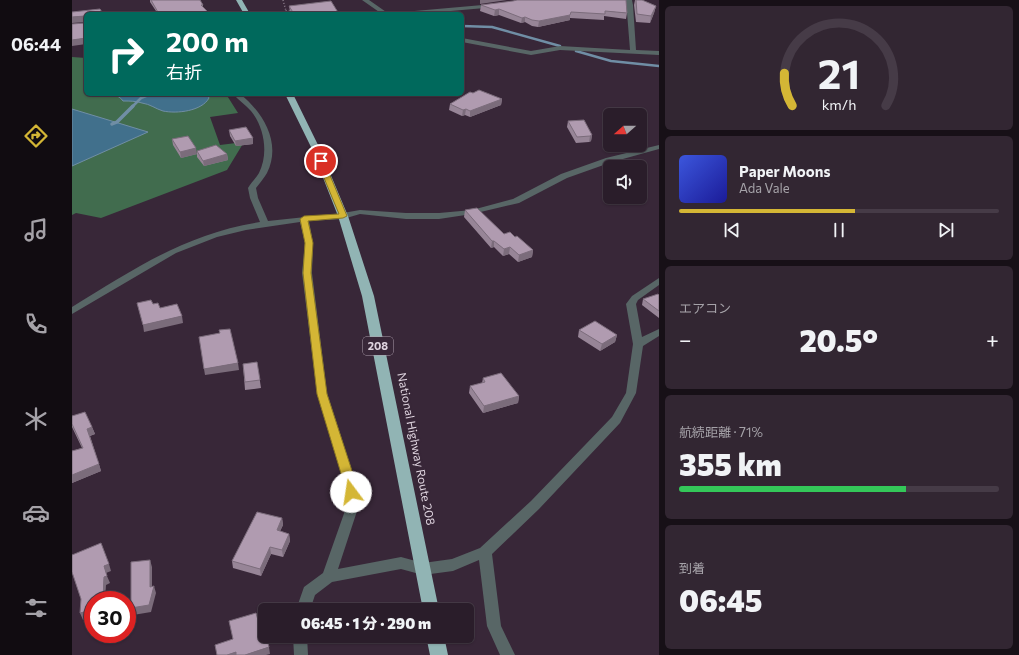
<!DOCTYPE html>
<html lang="ja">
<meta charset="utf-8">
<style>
body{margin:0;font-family:Commissioner,"Noto Sans JP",sans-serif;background:#322632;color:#f1f3f6;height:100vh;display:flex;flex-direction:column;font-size:15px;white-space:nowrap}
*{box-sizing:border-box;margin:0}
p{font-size:13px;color:#a5a2a8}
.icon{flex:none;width:22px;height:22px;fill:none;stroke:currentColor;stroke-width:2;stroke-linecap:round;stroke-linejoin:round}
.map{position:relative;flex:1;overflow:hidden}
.details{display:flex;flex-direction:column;gap:6px;padding:6px;background:#171017;width:360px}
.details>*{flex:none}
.banner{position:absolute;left:12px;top:12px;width:380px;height:84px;border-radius:6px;box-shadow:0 1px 3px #0004,0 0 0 1px #463b47;background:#00695c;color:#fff;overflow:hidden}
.needle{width:26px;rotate:249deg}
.controls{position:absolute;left:531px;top:108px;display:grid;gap:8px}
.controls a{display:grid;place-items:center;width:44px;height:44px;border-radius:6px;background:#2a1d2a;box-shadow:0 1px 3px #0004,0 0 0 1px #463b47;font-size:20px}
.speed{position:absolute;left:12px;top:591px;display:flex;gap:8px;font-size:20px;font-weight:700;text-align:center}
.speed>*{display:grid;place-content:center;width:52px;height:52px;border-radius:50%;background:#2a1d2a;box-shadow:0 1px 3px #0004,0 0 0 1px #463b47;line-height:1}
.speed .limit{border:6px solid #d22;background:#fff;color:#111}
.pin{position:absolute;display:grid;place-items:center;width:34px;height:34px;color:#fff;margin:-17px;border:2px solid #fff;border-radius:50%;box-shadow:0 1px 4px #0007}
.me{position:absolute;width:44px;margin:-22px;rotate:346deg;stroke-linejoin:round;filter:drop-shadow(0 0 3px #0008)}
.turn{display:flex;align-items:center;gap:14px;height:84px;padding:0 16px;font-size:18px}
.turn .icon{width:52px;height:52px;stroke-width:2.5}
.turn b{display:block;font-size:28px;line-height:34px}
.big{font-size:30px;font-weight:800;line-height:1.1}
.details .tile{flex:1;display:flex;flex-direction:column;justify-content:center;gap:6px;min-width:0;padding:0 14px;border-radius:6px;background:#322632}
.details .dial{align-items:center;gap:0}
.dial svg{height:104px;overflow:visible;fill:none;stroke:#463b47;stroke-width:7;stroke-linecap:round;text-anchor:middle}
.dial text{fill:#f1f3f6;stroke:none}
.song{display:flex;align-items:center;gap:12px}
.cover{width:48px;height:48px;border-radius:6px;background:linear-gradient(135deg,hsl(230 70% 55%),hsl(240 70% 35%))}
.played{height:4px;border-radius:2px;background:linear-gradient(90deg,#d4b635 55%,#463b47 55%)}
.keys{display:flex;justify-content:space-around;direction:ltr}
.heat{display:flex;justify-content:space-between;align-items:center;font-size:22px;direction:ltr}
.charge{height:6px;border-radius:3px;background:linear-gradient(90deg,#34c759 71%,#463b47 0)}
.trip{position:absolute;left:186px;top:603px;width:216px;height:40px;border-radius:6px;background:#2a1d2a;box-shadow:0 1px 3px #0004,0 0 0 1px #463b47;font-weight:800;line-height:40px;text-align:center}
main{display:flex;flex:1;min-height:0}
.dock{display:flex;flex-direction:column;width:72px;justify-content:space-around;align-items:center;background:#110c11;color:#a5a2a8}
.dock .icon{width:28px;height:28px}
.dock .on{color:#d4b635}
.dock b{font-size:18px;color:#f1f3f6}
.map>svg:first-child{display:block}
</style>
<main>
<nav class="dock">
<b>06:44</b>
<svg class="icon on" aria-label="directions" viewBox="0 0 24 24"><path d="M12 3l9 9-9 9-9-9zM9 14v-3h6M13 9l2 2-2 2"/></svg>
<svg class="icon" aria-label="music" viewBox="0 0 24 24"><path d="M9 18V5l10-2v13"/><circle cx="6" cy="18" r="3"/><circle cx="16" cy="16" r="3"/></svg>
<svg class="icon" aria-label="phone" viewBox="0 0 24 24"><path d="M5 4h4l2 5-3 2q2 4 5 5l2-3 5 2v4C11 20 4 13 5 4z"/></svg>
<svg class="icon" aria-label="climate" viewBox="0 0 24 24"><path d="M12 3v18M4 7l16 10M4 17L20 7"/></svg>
<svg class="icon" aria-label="car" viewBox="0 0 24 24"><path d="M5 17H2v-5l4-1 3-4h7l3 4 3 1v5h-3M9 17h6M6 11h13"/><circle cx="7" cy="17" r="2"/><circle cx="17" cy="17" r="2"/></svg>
<svg class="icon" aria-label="filters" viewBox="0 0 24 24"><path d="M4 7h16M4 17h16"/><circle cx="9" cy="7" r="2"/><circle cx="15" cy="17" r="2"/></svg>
</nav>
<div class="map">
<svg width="587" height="655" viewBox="0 0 587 655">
<rect width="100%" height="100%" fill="#382738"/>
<path fill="#416c4e" d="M 0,57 L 14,58 L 14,94 L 154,94 L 166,113 L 138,117 L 148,145 L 172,142 L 155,170 L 29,218 L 4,213 L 0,215 Z"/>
<path fill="#41708c" stroke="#708ea5" d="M 24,94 L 135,94 L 137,98 C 130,111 105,114 91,111 C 84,109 78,104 70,103 C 64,101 58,101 51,101 C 46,93 34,94 24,94 Z
M 0,109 L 76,132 L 0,166 Z"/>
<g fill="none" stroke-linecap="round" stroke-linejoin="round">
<path stroke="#708ea5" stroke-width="2.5" d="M 390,26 L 420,27 L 488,46
M 504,51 L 539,61 L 587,66
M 60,107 L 69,98 L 79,94"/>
<path stroke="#708ea5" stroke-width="3.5" d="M 40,124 L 45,122 L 61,106"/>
<path stroke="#887988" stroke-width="1.5" stroke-dasharray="1 2" stroke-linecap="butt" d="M 211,0 L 214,11
M 215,14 L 214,11 L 220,10"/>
<path fill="#586666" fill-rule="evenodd" d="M 290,0 L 297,0 L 317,14 L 310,14 Z
M 554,0 L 560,0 L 561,5 L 564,50 L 587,51 L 587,55 L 488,50 L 459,55 L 390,42 L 390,38 L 459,51 L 488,46 L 558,50 Z
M 422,4 L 424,5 L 424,7 L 345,14 L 328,14 L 331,12 Z
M 161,94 L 168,94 C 191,112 210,143 195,173 C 192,178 188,183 184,188 L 186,198 L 196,221 L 271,213 L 288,210 L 334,213 L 367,213 L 400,210 L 441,199 L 489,174 L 534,158 L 587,145 L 587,149 L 540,162 L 495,178 L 447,203 L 400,214 L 367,219 L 334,219 L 288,214 L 271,219 L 237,221 L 241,243 L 240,273 L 255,393 L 283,480 L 287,505 L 266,569 L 329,557 L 351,563 L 380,559 L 408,548 L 459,501 L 540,417 L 554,393 L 561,344 L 554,304 L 560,296 L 587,278 L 587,285 L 566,300 L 564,304 L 570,337 L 587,329 L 587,336 L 571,346 L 564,393 L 548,423 L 467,509 L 420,554 L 429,626 L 443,655 L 428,655 L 415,626 L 407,560 L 381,571 L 351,575 L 329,569 L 260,582 L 243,595 L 238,610 L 224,610 L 232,587 L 251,573 L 275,505 L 271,480 L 245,393 L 230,273 L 233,243 L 228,222 L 174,230 L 145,237 L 104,253 L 0,314 L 0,307 C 62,269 115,233 188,222 L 178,198 L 176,188 C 179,183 184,178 187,173 C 197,153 192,127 179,111 C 174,105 166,100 161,94 Z
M 221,636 L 235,636 L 236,655 L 222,655 Z"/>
<path fill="#91b4b4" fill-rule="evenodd" d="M 164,0 L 170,0 L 178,14 L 172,14 Z
M 213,94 L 221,94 L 247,147 L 276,216 L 302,296 L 367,610 L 351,610 L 290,296 L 266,216 L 239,147 Z
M 354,636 L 372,636 L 376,655 L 358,655 Z"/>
</g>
<path fill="#978597" d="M 78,0 L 128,0 L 131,5 L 131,7 L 135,14 L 86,14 L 78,2 Z
M 563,0 L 570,0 L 584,6 L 582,13 L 578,23 L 564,22 L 562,5 Z
M 441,1 L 555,13 L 554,19 L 532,16 L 532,20 L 498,18 L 498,20 L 466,27 L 460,26 L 453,22 L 449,23 L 427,15 L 422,16 L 408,11 L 409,5 Z
M 217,6 L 267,14 L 219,14 L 218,11 Z
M 430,99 L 429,105 L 398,117 L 393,115 L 390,116 L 377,110 L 378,104 Z
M 496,121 L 520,135 L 519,141 L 517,142 L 504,143 L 495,127 Z
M 157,130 L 181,138 L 181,144 L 164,146 L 158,136 Z
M 100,139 L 125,154 L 109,158 L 101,145 Z
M 125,151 L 155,154 L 156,160 L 132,166 L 125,157 Z
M 393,210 L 432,234 L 461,250 L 460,257 L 446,262 L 437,254 L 431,256 L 422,247 L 419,248 L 392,217 Z
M 587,295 L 587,318 L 570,305 L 571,299 Z
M 507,330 L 545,335 L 543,342 L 528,351 L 506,337 Z
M 185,362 L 189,388 L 173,390 L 171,364 Z
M 411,378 L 447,396 L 446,403 L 411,413 L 397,393 L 398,386 L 410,383 Z
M 0,416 L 20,427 L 23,434 L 18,436 L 29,471 L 0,483 L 0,451 L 10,448 L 0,427 Z
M 210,518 L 211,525 L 208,531 L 217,534 L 218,541 L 211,557 L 199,554 L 189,576 L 161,568 L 160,561 Z"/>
<path fill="#7b6c7b" d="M 408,0 L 435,0 L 408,4 Z
M 584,6 L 582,13 L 578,23 L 579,16 Z
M 427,9 L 427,15 L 422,16 L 423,10 Z
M 498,15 L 498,20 L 466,27 L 467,21 Z
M 13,16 L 14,22 L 0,23 L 0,17 Z
M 453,17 L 453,22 L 449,23 L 450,18 Z
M 14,38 L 14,44 L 0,46 L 0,40 Z
M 430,99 L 429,105 L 398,117 L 398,111 Z
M 394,109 L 393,115 L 390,116 L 391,110 Z
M 520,135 L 519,141 L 517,142 L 518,136 Z
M 181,138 L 181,144 L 164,146 L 163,141 Z
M 124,148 L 125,154 L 109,158 L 108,152 Z
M 155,154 L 156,160 L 132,166 L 131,161 Z
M 420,241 L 422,241 L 422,247 L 419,248 Z
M 438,247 L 437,254 L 431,256 L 432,249 Z
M 461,250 L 460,257 L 446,262 L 447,255 Z
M 110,316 L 111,323 L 72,332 L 71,325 Z
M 545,335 L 543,342 L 528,351 L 530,344 Z
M 166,363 L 167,370 L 133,375 L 132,369 Z
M 447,396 L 446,403 L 411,413 L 412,406 Z
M 20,427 L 23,434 L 17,436 L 15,429 Z
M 27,464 L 29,471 L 0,483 L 0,475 Z
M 210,518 L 211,525 L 205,538 L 205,530 Z
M 217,534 L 218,541 L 211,557 L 210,550 Z
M 198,547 L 199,554 L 189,576 L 188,569 Z
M 78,560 L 80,567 L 80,593 L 82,586 L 84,593 L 79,612 L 61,615 L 59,608 L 78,587 Z
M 37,564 L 39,571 L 34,573 L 32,566 Z
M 35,576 L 38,583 L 34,585 L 33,600 L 31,600 L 32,577 Z
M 21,610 L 21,618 L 11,620 L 8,613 Z
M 197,647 L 198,654 L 194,655 L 173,655 Z
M 164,652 L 164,655 L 155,655 Z"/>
<path fill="#b09bb0" stroke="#7b6c7b" d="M 79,0 L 128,0 L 131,5 L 129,5 L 135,11 L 131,12 L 133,14 L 87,14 Z
M 445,0 L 554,0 L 555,13 L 533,11 L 533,14 L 499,12 L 498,15 L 467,21 L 460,20 L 453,17 L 450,18 L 427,9 L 423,10 L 409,5 L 441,1 Z
M 564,0 L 570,0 L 584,6 L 579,16 L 565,14 Z
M 259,1 L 267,14 L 222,14 L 217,6 Z
M 28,9 L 31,14 L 14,14 L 14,20 L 13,16 L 0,17 L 0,12 Z
M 14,22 L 14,38 L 0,40 L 0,24 L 13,23 Z
M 407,90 L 430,99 L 398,111 L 394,109 L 391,110 L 378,104 L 398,92 L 401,93 Z
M 512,120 L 520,135 L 518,136 L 505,137 L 496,121 Z
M 174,127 L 181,138 L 163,141 L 157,130 Z
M 116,136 L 124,148 L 108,152 L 100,139 Z
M 144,145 L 155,154 L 131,161 L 125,151 Z
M 405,208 L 432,234 L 438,232 L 443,237 L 445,236 L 461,250 L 447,255 L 438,247 L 432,249 L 422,241 L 420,241 L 393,210 Z
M 586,294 L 587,295 L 587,311 L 571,299 Z
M 79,300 L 81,304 L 86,303 L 88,308 L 105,304 L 110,316 L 71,325 L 65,303 Z
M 523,321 L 545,335 L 530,344 L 507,330 Z
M 158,329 L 166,363 L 132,369 L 127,337 L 148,333 L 147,330 Z
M 185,362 L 188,380 L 173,382 L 171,364 Z
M 429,373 L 447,396 L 412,406 L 398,386 L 413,382 L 411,378 Z
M 13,412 L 20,427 L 15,429 L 27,464 L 0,475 L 0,451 L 11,448 L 0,424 L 0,416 Z
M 185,512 L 210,518 L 205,530 L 217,534 L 210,550 L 198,547 L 188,569 L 160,561 Z
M 29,543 L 37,564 L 32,566 L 35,576 L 32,577 L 31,600 L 21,600 L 21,610 L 8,613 L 9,599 L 0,572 L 0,555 Z
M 78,560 L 78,587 L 82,586 L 77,605 L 59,608 L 59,562 Z
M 184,613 L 187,624 L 191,623 L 193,631 L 193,636 L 194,636 L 197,647 L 173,655 L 164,655 L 164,652 L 155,655 L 145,655 L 143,645 L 161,639 L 157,621 Z"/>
<path fill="#d4b635" stroke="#8a7622" d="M 249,159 L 252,161 L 275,216 L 271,218 L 236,221 L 241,243 L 239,273 L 255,394 L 283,480 L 285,492 L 283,496 L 279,497 L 275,496 L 271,480 L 245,394 L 231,273 L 233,243 L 228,219 L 232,216 L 267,214 L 245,161 Z"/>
<g text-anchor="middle" stroke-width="4" stroke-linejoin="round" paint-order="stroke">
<rect fill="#382738" stroke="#ada0ad" stroke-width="1" x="291" y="337" width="30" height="18" rx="3"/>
<g font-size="11" font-weight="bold" fill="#dfd4df">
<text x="306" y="350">208</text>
</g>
<g font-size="12" fill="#dfd4df" stroke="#382738">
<text transform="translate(344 449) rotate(79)" y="4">National Highway Route 208</text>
</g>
</g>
</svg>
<div class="controls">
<a><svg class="needle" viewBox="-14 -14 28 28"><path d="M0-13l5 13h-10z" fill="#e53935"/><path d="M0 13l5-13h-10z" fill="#a5a2a8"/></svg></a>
<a><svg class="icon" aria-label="sound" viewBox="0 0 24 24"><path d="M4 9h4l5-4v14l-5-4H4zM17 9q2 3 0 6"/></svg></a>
</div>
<div class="speed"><div class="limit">30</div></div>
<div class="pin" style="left:249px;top:161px;background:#d93025"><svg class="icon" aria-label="arrive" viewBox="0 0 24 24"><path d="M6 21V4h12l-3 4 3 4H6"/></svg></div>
<svg class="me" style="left:279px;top:492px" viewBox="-20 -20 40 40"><circle r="19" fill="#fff"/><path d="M0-13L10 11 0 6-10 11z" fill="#d4b635"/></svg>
<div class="trip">06:45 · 1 分 · 290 m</div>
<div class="banner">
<div class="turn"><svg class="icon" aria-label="right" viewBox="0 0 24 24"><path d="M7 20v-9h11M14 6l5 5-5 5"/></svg><div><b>200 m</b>右折</div></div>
</div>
</div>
<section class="details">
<div class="tile dial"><svg viewBox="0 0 100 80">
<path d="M14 69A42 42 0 1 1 86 69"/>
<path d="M14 69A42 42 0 0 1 8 44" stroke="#d4b635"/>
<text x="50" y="56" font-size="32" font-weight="700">21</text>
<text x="50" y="72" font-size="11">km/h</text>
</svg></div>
<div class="tile">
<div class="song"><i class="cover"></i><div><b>Paper Moons</b><p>Ada Vale</p></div></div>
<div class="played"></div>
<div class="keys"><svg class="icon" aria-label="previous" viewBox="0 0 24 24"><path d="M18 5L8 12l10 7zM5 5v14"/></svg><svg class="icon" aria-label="pause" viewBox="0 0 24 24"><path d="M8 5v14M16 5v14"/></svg><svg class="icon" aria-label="next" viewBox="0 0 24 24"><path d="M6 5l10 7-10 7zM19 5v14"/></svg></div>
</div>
<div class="tile"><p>エアコン</p>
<div class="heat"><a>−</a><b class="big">20.5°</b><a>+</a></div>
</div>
<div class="tile"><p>航続距離 · 71%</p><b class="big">355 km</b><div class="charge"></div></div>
<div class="tile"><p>到着</p><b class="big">06:45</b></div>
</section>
</main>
